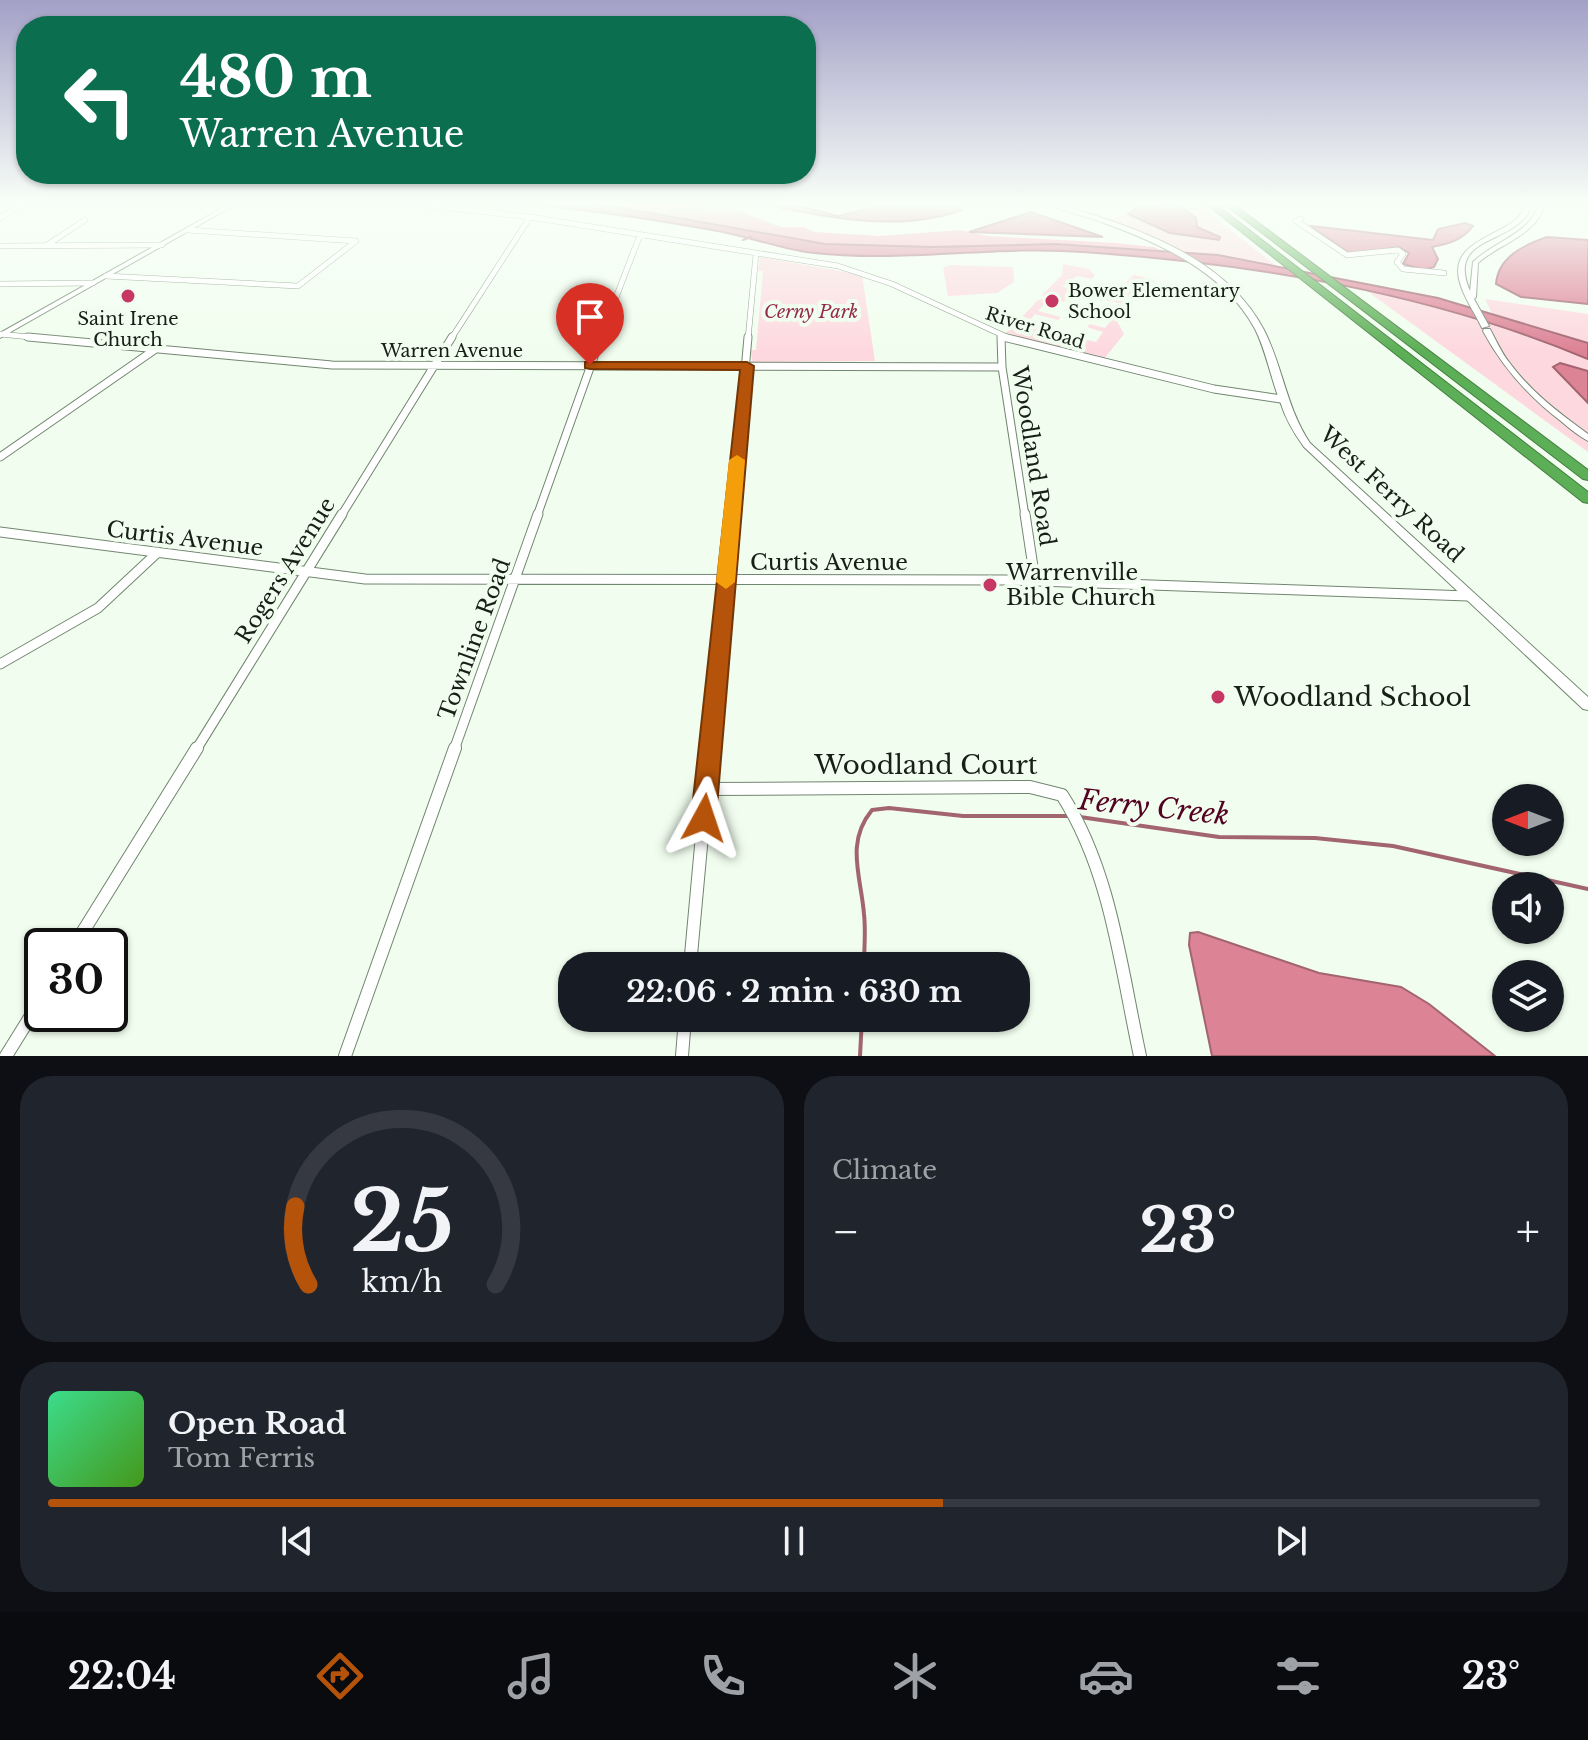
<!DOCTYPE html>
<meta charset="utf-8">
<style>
body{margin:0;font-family:"Libre Baskerville",serif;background:#20242c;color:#f1f3f6;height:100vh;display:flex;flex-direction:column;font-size:30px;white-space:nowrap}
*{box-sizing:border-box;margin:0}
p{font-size:26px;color:#9ea1a6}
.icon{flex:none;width:44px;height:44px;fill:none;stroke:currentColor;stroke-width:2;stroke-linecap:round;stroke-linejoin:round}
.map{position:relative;height:1056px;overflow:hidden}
.drawer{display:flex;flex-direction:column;gap:20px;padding:20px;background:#0d0f14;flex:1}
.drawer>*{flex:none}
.top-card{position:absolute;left:16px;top:16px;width:800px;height:168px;border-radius:32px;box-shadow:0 2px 6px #0004;background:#0b6e4f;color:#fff;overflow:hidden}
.needle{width:52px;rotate:270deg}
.fabs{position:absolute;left:1492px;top:784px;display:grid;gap:16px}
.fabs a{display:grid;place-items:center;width:72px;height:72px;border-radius:50%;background:#171b24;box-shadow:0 2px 6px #0004;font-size:40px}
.speed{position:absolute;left:24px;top:928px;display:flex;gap:16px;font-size:40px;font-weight:700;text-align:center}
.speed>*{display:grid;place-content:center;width:104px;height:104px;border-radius:50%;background:#171b24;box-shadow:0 2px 6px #0004;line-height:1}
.speed .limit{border:4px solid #111;border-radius:12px;background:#fff;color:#111}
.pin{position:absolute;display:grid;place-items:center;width:68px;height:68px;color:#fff;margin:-82px -34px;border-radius:50% 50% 50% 0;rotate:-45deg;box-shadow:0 0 8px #0007}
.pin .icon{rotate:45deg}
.me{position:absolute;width:88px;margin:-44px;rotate:5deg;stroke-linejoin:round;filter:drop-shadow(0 0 6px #0008)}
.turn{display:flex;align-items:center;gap:28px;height:168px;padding:0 32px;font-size:36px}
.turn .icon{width:104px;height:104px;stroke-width:2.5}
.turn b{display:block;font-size:56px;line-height:68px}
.big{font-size:60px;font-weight:700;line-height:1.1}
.drawer .tile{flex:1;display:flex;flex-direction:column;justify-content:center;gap:12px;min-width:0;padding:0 28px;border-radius:32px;background:#20242c}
.drawer .dial{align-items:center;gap:0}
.dial svg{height:208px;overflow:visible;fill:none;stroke:#363941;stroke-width:7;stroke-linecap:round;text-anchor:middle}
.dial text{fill:#f1f3f6;stroke:none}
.song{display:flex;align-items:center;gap:24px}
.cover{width:96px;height:96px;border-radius:12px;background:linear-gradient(135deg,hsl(150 70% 55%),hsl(100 70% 35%))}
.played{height:8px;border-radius:4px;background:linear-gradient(90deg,#b45309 60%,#363941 60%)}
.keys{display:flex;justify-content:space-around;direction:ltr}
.heat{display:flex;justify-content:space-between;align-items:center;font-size:44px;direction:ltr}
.drawer .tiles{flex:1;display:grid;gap:20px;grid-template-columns:1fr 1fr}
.tile:last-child{grid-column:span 2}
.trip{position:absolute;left:558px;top:952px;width:472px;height:80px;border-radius:32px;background:#171b24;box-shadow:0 2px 6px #0004;font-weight:700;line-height:80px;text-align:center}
.tab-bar{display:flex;height:128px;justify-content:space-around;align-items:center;background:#090b0e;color:#9ea1a6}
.tab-bar .icon{width:56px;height:56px}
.tab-bar .current{color:#b45309}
.tab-bar b{font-size:36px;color:#f1f3f6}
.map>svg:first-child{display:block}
</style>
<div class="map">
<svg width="1588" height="1056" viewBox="0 0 1588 1056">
<rect width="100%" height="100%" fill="#f1feef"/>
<path fill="#fdd9df" d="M 1175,203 L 1195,203 L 1278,267 L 1234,257 L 1185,253 L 1109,220 L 1128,214 L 1170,233 L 1218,241 L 1215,235 L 1197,227 L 1196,218 Z
M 760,257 L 862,275 L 875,361 L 752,362 L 751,350 L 756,350 L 763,271 L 758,271 Z
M 1063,264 L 1089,269 L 1095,275 L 1092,279 L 1077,276 L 1062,286 L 1089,298 L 1071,293 L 1064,302 L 1042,295 L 1062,275 Z
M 950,265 L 1013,267 L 1014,282 L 997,293 L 948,296 L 943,268 Z
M 1134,275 L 1155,280 L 1146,294 L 1131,293 L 1124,304 L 1096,298 L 1099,294 L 1110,297 Z
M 1367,291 L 1425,301 L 1497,324 L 1485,299 L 1588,314 L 1588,452 Z
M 1042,299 L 1061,306 L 1046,302 L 1038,311 L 1061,317 L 1058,320 L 1035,314 L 1027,324 L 1046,329 L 1044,332 C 1059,336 1075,337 1096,342 L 1103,332 L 1087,327 L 1090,324 L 1105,328 L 1112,319 L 1095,313 L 1116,319 L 1124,334 L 1104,359 L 1005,333 L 1011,328 L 1022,330 L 1014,325 L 1038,300 Z"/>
<path fill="#f8adbb" d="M 592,203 L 696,205 L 707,209 L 737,210 L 781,227 L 804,227 L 814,232 L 880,236 L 960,230 L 988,236 L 1115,243 L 1154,247 L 1164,252 L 1055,244 L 932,247 L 825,244 Z"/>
<path fill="#dd8396" stroke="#a26570" stroke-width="2" d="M 510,203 L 594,203 L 825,244 L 932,247 L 1055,244 L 1218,255 L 1438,298 L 1588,343 L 1588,359 C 1428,292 1256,264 1083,252 C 991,245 898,264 806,252 C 774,247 744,235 712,230 C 645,218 578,208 510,203 Z
M 759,203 L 788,203 L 838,216 L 892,203 L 952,203 L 962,210 C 898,233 823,217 759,203 Z
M 1175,203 L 1196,218 L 1197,227 L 1220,237 L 1219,240 L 1170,233 L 1128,214 L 1139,207 Z
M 1031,212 L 1103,237 L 969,232 Z
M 1465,223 L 1473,226 C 1463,240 1448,244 1432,247 L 1438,259 L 1434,267 L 1424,270 L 1403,264 L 1409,253 L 1399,247 L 1350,254 L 1311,226 L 1433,240 L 1438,229 Z
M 1547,237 L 1588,240 L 1588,304 L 1521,297 L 1496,284 C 1498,257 1524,245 1547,237 Z
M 1560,363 L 1588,371 L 1588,403 L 1553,367 Z
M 1198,932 L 1319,973 L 1401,987 L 1429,1004 L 1495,1056 L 1212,1056 L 1189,945 L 1190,933 Z"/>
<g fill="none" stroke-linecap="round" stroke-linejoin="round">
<path stroke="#a26570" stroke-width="2" d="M 743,240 L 751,237"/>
<path stroke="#a26570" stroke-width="4" d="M 1080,817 L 1219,837 L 1315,838 L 1393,846 L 1588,889
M 864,966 C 864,949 866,932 864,914 C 861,876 845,843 872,810 L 889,808 L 963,816 L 1068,816
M 860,1056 L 862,1018"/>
<defs>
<path id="minor-far3" d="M 409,203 L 530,217 L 838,266 L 892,284 L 1011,339
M 0,218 L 23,204
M 1301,219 L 1296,221 L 1347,255 L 1398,250 L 1403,254 L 1397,262 L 1403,269 L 1444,273
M 47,245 L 85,220
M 0,246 L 162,245
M 106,276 L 298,286 L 356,241 L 188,230
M 0,284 L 93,283
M 0,334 L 49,339
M 451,339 L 530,217
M 600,339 L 640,235
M 748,339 L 756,254"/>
<path id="minor-far2" d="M 28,337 L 332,365 L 1002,367
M 1001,337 L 1002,367 L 1025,516
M 1003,337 L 1214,389 L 1281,399
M 0,457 L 157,348
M 341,516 L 452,337
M 537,516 L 601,337
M 732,516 L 748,337"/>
<path id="minor-far1" d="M 1025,514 L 1035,580
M 0,532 L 365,579 L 1009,580 L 1468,596
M 0,664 L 98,608 L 158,552
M 196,750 L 342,514
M 454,750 L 538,514
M 710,750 L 732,514"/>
<path id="minor" d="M 707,789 L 1030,787 L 1062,795 C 1111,871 1121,969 1140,1056
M 74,946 L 197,748
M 690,966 L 710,748
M 6,1056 L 42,998
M 345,1056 L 455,748
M 682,1056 L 685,1018"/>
<path id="tertiary" d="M 1527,203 L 1533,203 C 1532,204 1528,214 1527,215 C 1505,245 1447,238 1470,291 L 1473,262 C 1494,241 1531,234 1539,203 L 1545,203 C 1538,235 1500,243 1478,263 L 1476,297 L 1474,299 L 1489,326 L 1482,328 C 1475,313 1464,298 1460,283 C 1447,240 1502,238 1521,214 C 1523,212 1526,206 1527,203 Z
M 1484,329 L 1490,329 C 1496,340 1501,352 1509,362 C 1530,391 1559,413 1588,434 L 1588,441 C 1579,436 1570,429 1562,422 C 1529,397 1503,368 1483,331 Z"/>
<path id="secondary" d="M 0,203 L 118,203 L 115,205 L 0,206 Z
M 231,203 L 238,203 L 0,338 L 0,333 Z
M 1047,203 L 1056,203 C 1132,227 1224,254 1264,330 C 1283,367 1286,407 1310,443 L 1588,697 L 1588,710 L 1583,709 L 1304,447 C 1294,433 1286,420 1281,404 C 1271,380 1267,353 1255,329 C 1225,273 1162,244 1104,223 C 1086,216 1064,212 1047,203 Z"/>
<path id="motorway" d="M 1205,203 L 1214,203 L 1588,492 L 1588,503 L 1583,502 Z
M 1223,203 L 1232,203 L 1588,470 L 1588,480 L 1583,479 Z"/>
</defs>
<use href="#minor-far3" stroke="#71866f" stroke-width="6"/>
<use href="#minor-far2" stroke="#71866f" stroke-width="9"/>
<use href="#minor-far1" stroke="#71866f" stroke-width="11"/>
<use href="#minor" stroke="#71866f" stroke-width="14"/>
<use href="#tertiary" stroke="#71866f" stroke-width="2"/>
<use href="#secondary" stroke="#71866f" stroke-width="2"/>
<use href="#motorway" stroke="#447d40" stroke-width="2"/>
<use href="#minor-far3" stroke="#fff" stroke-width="5"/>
<use href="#minor-far2" stroke="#fff" stroke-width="7"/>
<use href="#minor-far1" stroke="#fff" stroke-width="9"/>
<use href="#minor" stroke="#fff" stroke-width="12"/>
<use href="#tertiary" fill="#fff" fill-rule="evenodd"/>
<use href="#secondary" fill="#fff" fill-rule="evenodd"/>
<use href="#motorway" fill="#5caf56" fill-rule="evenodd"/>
</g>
<linearGradient id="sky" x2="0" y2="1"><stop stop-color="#a3a0c7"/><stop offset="0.58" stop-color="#f9fff8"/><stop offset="1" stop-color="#f9fff8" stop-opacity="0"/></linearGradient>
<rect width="1588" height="351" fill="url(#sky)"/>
<path fill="#b45309" stroke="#753606" stroke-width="2" d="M 585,362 L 747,362 L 754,366 L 716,818 L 713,826 L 704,829 L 695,826 L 691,818 L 740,370 L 590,369 L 585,368 Z"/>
<path fill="#f59e0b" d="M 737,455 L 745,460 L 735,582 L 726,589 L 716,582 L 729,460 Z"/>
<g fill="#c63863" stroke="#f1feef" stroke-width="3">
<circle cx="128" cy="296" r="8"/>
<circle cx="1052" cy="301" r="8"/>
<circle cx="990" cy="585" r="8"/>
<circle cx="1218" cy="697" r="8"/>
</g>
<g text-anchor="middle" stroke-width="8" stroke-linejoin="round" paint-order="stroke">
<g font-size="18" fill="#171f16" stroke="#f1feef" text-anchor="start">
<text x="1068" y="297">Bower Elementary<tspan x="1068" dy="21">School</tspan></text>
<text x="128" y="325" text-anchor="middle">Saint Irene<tspan x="128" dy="21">Church</tspan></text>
</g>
<g font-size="18" font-style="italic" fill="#932a4a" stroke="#f1feef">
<text x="811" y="318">Cerny Park</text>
</g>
<g font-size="18" fill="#171f16" stroke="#f1feef">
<text transform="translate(1035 328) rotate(17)" y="6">River Road</text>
<text x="452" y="357">Warren Avenue</text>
</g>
<g font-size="22" fill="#171f16" stroke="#f1feef">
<text transform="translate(1034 456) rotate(81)" y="8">Woodland Road</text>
<text transform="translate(1392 494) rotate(43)" y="8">West Ferry Road</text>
<text transform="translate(185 538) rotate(7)" y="8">Curtis Avenue</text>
<text x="829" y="570">Curtis Avenue</text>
<text transform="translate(285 570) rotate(-58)" y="8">Rogers Avenue</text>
<text transform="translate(474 639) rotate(-70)" y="8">Townline Road</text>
</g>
<g font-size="22" fill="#171f16" stroke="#f1feef" text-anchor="start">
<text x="1006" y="580">Warrenville<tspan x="1006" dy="25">Bible Church</tspan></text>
</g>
<g font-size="26" fill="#171f16" stroke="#f1feef" text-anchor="start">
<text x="1234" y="706">Woodland School</text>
</g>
<g font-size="26" fill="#171f16" stroke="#f1feef">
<text x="926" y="774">Woodland Court</text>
</g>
<g font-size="28" font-style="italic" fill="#540221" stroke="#f1feef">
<text transform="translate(1154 807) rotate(6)" y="10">Ferry Creek</text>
</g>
</g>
</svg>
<div class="fabs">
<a><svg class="needle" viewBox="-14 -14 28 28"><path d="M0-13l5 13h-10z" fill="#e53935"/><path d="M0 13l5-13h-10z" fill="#9ea1a6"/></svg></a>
<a><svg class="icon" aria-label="sound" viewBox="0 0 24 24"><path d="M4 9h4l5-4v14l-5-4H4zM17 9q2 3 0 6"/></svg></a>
<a><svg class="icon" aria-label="layers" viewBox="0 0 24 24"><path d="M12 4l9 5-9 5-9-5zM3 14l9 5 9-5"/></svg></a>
</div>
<div class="speed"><div class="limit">30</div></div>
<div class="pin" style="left:590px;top:365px;background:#d93025"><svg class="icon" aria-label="arrive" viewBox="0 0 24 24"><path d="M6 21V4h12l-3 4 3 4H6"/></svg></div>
<svg class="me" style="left:704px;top:818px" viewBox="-20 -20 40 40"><path d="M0-17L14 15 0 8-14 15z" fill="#b45309" stroke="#fff" stroke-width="4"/></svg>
<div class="trip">22:06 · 2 min · 630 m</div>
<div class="top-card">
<div class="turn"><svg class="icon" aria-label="left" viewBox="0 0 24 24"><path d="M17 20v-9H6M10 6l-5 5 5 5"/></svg><div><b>480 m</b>Warren Avenue</div></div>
</div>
</div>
<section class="drawer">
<div class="tiles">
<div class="tile dial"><svg viewBox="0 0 100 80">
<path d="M14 69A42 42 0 1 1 86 69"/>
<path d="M14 69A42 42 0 0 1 9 39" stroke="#b45309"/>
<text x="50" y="56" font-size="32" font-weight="700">25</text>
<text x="50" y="72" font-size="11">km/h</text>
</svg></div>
<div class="tile"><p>Climate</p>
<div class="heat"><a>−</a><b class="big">23°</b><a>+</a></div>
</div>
<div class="tile">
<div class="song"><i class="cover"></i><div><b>Open Road</b><p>Tom Ferris</p></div></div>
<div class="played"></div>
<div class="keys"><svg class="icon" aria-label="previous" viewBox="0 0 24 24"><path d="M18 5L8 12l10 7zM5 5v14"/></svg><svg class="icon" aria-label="pause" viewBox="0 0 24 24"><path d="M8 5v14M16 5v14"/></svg><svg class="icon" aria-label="next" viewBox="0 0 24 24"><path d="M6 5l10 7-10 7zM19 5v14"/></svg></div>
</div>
</div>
</section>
<nav class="tab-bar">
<b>22:04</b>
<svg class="icon current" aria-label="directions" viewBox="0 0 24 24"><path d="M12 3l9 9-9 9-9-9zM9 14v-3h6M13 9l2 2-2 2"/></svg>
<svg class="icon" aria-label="music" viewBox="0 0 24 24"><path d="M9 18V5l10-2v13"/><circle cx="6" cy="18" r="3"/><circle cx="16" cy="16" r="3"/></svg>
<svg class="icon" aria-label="phone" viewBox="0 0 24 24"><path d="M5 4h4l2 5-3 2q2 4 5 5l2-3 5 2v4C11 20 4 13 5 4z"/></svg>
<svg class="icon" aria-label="climate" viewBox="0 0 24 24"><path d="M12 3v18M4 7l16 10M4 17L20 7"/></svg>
<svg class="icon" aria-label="car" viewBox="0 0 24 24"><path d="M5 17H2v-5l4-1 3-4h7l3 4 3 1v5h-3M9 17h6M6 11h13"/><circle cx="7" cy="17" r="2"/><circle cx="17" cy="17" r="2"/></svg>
<svg class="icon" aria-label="filters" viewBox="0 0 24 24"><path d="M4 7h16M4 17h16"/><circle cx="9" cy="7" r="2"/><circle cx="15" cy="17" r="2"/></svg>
<b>23°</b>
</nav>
